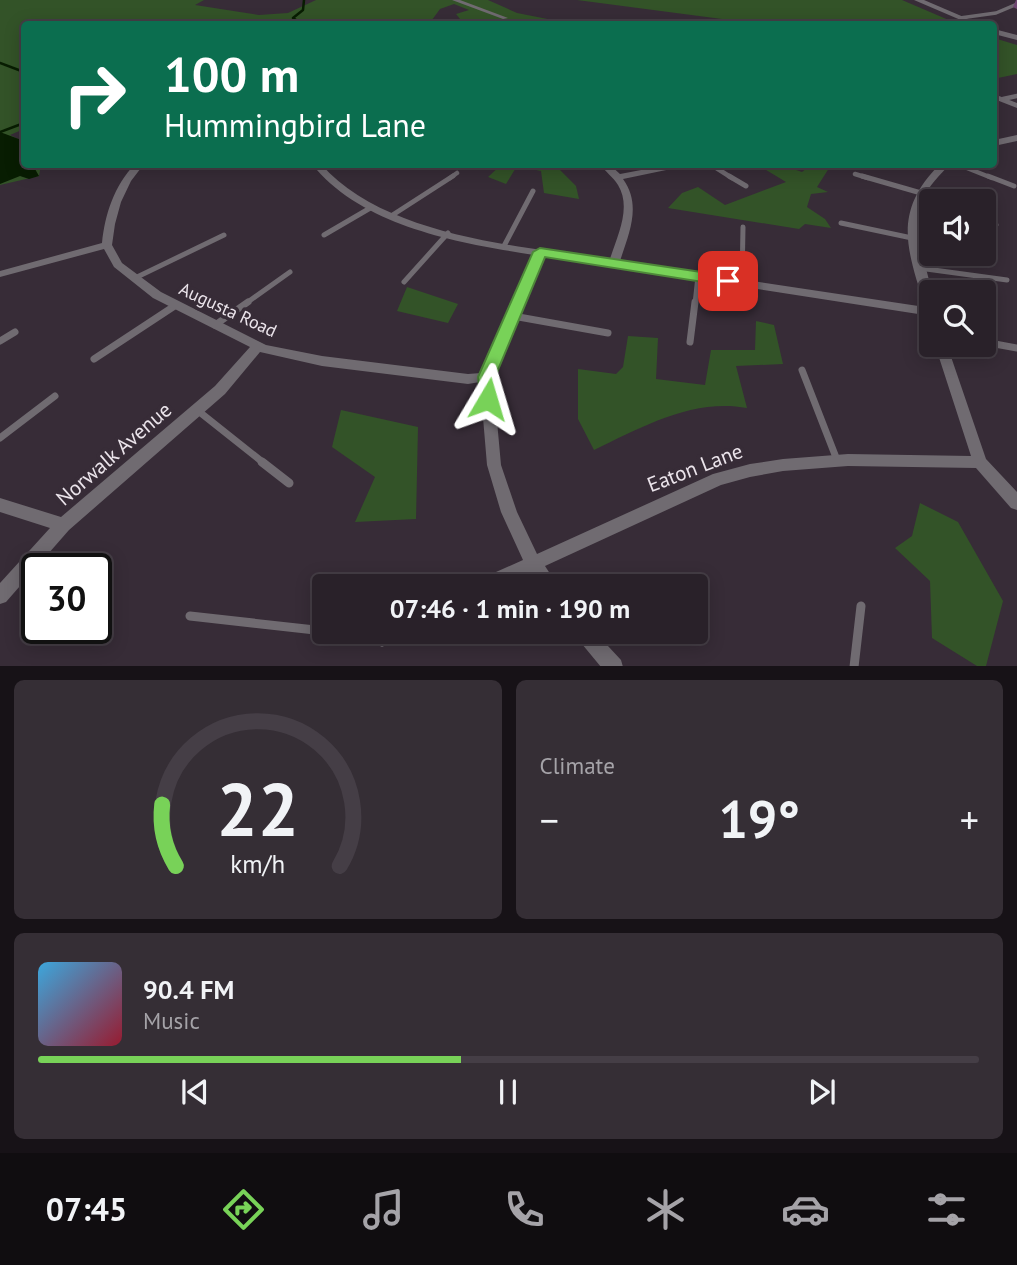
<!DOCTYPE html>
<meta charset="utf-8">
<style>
body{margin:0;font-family:"PT Sans",sans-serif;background:#352e35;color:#f1f3f6;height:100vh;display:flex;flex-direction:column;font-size:26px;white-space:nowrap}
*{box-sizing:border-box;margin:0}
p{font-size:23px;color:#a5a3a8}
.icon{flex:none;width:38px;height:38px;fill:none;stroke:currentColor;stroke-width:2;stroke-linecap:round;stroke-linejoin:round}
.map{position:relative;height:666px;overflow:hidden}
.sheet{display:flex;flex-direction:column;gap:14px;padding:14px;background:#171217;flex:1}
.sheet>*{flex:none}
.guide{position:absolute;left:21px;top:21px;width:976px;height:147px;border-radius:7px;box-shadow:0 4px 18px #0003,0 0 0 2px #453e46;background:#0b6e4f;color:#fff;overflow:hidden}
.buttons{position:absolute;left:919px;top:189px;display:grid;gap:14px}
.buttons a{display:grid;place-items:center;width:77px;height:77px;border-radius:7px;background:#292129;box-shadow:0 4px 18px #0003,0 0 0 2px #453e46;font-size:35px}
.speed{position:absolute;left:21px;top:553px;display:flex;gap:14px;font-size:35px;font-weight:700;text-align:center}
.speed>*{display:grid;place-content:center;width:91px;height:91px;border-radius:50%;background:#292129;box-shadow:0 4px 18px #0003,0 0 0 2px #453e46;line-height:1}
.speed .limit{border:4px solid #111;border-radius:10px;background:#fff;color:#111}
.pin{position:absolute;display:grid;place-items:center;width:60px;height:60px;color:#fff;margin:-30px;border-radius:14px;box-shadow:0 4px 10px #0006}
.me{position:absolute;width:77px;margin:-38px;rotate:7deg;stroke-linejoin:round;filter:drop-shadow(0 0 5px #0008)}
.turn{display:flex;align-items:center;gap:24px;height:147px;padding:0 28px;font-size:32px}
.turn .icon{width:91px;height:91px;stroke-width:2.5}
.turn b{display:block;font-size:49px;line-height:60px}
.big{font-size:52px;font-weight:600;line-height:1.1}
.sheet .widget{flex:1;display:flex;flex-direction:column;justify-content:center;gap:10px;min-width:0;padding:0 24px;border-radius:10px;background:#352e35}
.sheet .dial{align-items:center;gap:0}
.dial svg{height:182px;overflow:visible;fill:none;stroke:#453e46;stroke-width:7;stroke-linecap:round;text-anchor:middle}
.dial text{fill:#f1f3f6;stroke:none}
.song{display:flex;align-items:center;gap:21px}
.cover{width:84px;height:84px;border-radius:10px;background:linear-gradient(135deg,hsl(200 70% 55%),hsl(350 70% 35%))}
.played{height:7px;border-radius:4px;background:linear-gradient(90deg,#78d258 45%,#453e46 45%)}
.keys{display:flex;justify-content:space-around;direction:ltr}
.heat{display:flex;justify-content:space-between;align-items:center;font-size:38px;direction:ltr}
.sheet .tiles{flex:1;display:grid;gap:14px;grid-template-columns:1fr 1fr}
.widget:last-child{grid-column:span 2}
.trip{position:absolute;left:312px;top:574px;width:396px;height:70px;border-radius:7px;background:#292129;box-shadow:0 4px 18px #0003,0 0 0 2px #453e46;font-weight:600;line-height:70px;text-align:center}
.tabs{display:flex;height:112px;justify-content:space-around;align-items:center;background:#100d10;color:#a5a3a8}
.tabs .icon{width:49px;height:49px}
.tabs .selected{color:#78d258}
.tabs b{font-size:32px;color:#f1f3f6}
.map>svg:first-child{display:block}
</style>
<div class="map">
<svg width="1017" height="667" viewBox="0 0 1017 667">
<rect width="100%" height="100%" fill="#372c37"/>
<path fill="#335328" d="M 0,0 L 204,0 L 195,5 L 259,15 L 288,13 L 316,0 L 488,0 L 517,13 L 573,24 L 448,24 L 460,19 L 456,14 L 469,10 L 454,4 L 440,9 L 429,24 L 24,24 L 24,129 L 10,135 L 24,142 L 24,164 L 41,165 L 39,176 L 0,185 Z
M 577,0 L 902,0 L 958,24 L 760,24 Z
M 994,38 L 1017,45 L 1017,74 L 998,78 L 994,76 Z
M 501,165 L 557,167 L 576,186 L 579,199 L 544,193 L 541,171 L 517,166 L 506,184 L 488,177 Z
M 758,165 L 782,165 L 802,172 L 811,165 L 831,165 L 817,187 L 828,192 L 811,194 L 807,207 L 825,219 L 831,228 L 805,224 L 799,229 L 668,208 L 682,193 L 698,187 L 725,205 L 786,182 Z
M 407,287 L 458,304 L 448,323 L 397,311 Z
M 756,321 L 774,325 L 783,364 L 736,366 L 747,408 C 693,398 642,427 594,450 L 578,419 L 578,369 L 616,374 L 623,367 L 628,336 L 658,338 L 656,379 L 705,385 L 711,350 L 755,350 Z
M 341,410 L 418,427 L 416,519 L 355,522 L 375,477 L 332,447 Z
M 920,503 L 958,522 L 1003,601 L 986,666 L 977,666 L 932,638 L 930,581 L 895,548 L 912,536 Z"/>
<path fill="#081d02" d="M 0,132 L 24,141 L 24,164 L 39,165 L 35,169 L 39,176 L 29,179 L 20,176 L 0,184 Z"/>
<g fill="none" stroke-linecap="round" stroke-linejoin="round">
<path stroke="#081d02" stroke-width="2.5" d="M 302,24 L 293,18 L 303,10 L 304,0
M 319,24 L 323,23
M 0,63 L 24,72
M 0,132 L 24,123"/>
<path stroke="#706b71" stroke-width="3.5" d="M 960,18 L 996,13 L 1017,4"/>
<path stroke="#706b71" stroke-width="4.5" d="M 1003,99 L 1017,96
M 710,164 L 732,178
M 957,164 L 992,178
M 855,174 L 868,178
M 450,178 L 457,173"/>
<path stroke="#706b71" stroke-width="5" d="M 729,176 L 746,186
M 862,176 L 921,193
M 988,176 L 1014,186
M 916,205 L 931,209
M 391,216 L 453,176
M 984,222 L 996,225
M 841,223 L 912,238
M 324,235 L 372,207
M 504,246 L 533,191
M 919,268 L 1007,280
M 135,278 L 224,235
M 404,282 L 448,233
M 742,283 L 743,227
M 245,304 L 290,272
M 695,304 L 698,276"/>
<path stroke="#706b71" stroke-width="7" d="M 513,316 L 608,333
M 215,325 L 248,302
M 0,341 L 15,332
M 690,342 L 695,302
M 984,342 L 1017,348
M 94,359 L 176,305
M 802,370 L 837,460
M 197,410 L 265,464
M 0,438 L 55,396"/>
<path stroke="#706b71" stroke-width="9" d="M 262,462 L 289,483
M 190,616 L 324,631
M 326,632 L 380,638
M 854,667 L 861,606"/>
<path fill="#706b71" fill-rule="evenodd" d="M 452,0 L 460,0 L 508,18 L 503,19 Z
M 994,94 L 1017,103 L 1017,108 L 994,99 Z
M 1017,135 L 1017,141 L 994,146 L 994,140 Z
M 135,164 L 144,164 L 131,181 L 121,202 L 115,224 L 112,245 L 122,263 L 161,292 L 266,345 L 322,356 L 468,374 L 481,373 L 534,255 C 459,243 362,227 312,164 L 321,164 C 383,236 521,247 610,259 C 617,236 632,208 618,185 C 613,177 605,171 599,164 L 609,164 L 620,174 L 673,164 L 695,164 L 623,179 C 642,205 629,233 620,261 L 925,307 C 907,249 892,212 940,164 L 950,164 C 940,175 929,185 923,199 C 910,231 925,258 931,289 C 932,296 931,307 931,316 L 544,256 L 493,377 L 501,465 L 517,512 L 537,554 L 713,474 L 750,464 L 783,459 L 848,454 L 971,456 L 935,345 L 947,345 L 986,459 L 1017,492 L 1017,510 L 1011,508 L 976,468 L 848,466 L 783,471 L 750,477 L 721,485 L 545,566 L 558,586 L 539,586 L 530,573 L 502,586 L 475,586 L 478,580 L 523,560 L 501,512 L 487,465 L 480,382 L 468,384 L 322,366 L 260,352 L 225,394 L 69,530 L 6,602 L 0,604 L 0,583 L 50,528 L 0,512 L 0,498 L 61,517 L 215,386 L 250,347 L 153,298 L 114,267 L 104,249 L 0,277 L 0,271 L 102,243 C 105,214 114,186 135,164 Z
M 375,632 L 403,632 L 400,638 L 382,647 L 376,644 L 373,638 Z
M 574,632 L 595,632 L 621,660 L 623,667 L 601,667 L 577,638 Z"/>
<path fill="#706b71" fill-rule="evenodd" d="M 914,0 L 924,0 L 980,24 L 970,24 Z
M 994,29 L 1017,35 L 1017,40 L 994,34 Z"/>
</g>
<path fill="#6f4671" d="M 1016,0 L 1017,0 L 1017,9 L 1013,7 Z"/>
<path fill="#78d258" stroke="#4e8839" stroke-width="2" d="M 540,248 L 728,276 L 735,281 L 728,286 L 545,257 L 495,377 L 497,399 L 494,404 L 481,404 L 478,377 L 533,252 Z"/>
<g text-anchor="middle" stroke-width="7" stroke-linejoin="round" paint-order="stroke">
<g font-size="18" fill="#ebe4eb" stroke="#372c37">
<text transform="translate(228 310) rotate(25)" y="6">Augusta Road</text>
</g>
<g font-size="21" fill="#ebe4eb" stroke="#372c37">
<text transform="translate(114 454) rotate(-41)" y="7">Norwalk Avenue</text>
<text transform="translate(695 468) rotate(-21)" y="7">Eaton Lane</text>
</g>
</g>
</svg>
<div class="buttons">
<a><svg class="icon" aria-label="sound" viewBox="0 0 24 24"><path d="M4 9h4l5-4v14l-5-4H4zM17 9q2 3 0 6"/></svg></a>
<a><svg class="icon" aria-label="search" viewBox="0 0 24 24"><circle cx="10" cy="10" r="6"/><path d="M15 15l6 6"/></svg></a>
</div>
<div class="speed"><div class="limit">30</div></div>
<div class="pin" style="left:728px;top:281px;background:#d93025"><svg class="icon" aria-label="arrive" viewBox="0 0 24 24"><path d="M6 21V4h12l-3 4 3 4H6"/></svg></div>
<svg class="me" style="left:488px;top:399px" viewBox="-20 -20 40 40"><path d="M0-17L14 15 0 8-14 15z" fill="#78d258" stroke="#fff" stroke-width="4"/></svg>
<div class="trip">07:46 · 1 min · 190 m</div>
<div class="guide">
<div class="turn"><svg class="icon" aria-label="right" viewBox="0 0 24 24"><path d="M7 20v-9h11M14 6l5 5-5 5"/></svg><div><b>100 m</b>Hummingbird Lane</div></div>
</div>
</div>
<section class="sheet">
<div class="tiles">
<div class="widget dial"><svg viewBox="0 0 100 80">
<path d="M14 69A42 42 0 1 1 86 69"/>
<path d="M14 69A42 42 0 0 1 8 42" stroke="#78d258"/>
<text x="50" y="56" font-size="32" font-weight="700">22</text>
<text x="50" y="72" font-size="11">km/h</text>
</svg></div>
<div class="widget"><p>Climate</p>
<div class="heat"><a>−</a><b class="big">19°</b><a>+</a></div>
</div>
<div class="widget">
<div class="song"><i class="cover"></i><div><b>90.4 FM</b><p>Music</p></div></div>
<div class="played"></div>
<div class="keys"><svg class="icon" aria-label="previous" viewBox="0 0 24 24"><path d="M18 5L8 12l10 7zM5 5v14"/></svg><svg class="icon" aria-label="pause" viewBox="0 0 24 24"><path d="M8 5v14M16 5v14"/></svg><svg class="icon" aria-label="next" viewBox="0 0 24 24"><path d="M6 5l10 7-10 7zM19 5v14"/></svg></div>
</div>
</div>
</section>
<nav class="tabs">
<b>07:45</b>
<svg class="icon selected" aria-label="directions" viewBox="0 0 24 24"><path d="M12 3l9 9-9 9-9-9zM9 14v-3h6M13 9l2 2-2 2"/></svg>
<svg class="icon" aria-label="music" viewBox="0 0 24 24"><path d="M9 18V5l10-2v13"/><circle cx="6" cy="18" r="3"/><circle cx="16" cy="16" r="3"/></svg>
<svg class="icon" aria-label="phone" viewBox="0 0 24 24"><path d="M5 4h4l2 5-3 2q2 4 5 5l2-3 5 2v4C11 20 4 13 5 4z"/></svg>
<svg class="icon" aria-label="climate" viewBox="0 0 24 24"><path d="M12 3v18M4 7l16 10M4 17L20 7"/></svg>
<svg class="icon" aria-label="car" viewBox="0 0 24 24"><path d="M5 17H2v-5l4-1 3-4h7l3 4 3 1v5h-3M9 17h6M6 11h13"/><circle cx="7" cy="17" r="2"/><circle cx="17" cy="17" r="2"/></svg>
<svg class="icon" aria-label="filters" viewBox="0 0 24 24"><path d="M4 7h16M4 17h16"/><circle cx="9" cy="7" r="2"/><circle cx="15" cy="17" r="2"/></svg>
</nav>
